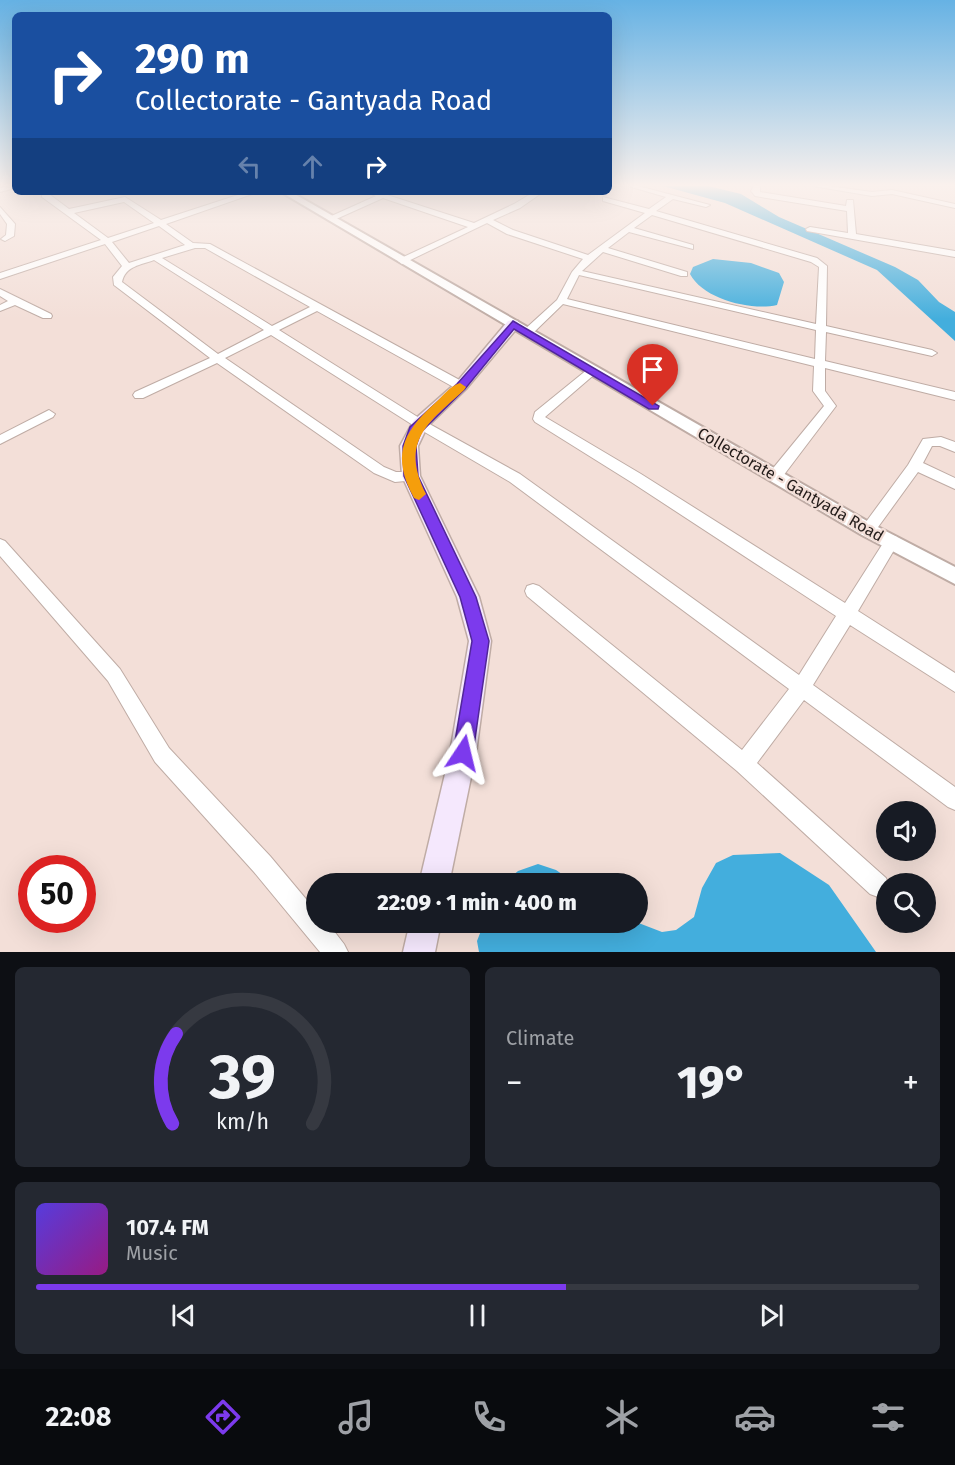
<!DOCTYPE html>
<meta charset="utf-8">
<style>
body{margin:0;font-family:"Fira Sans",sans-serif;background:#242831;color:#f1f3f6;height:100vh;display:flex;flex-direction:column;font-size:22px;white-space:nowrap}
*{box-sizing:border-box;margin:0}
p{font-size:20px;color:#9ea1a6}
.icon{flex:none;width:33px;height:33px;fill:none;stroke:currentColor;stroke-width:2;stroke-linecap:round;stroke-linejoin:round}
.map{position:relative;height:952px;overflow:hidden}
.panel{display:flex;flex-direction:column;gap:15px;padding:15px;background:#0d0f14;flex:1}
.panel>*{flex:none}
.hud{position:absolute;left:12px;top:12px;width:600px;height:183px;border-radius:9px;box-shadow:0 6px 24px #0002;background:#1a4fa0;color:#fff;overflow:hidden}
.fabs{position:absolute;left:876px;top:801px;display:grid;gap:12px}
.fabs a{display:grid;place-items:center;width:60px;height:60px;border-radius:50%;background:#171b24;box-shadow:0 6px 24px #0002;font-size:30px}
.speed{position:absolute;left:18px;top:855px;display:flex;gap:12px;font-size:30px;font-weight:700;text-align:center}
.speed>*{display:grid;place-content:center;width:78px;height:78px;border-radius:50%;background:#171b24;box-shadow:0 6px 24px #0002;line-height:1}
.speed .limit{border:9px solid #d22;background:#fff;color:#111}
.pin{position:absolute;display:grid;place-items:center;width:51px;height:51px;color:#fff;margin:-62px -26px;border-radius:50% 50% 50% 0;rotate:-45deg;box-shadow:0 0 6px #0007}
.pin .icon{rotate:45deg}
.me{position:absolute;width:66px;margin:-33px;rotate:10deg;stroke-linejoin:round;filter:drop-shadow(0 0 4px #0008)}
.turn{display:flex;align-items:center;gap:21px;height:126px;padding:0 24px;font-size:27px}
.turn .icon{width:78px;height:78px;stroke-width:2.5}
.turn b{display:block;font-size:42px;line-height:51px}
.lanes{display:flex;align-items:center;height:57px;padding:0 24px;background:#0003;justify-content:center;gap:30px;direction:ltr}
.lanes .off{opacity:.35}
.big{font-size:45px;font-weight:800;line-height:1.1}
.panel .card{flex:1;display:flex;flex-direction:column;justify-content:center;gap:9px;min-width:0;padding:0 21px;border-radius:9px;background:#242831}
.panel .dial{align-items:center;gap:0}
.dial svg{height:156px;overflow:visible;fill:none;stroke:#363941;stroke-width:7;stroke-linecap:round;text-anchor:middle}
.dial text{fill:#f1f3f6;stroke:none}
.song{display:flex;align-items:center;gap:18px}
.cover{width:72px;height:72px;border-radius:9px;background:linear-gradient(135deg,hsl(250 70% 55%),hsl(310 70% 35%))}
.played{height:6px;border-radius:3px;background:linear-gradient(90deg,#7c3aed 60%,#363941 60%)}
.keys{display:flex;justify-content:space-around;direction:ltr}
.heat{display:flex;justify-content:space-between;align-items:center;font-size:33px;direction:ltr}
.panel .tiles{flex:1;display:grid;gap:15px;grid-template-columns:1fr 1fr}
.card:last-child{grid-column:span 2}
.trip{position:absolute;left:306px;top:873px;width:342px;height:60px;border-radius:30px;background:#171b24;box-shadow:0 6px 24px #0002;font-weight:800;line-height:60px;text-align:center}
.menu{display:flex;height:96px;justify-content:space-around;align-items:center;background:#090b0e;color:#9ea1a6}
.menu .icon{width:42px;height:42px}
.menu .active{color:#7c3aed}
.menu b{font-size:27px;color:#f1f3f6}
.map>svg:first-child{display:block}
</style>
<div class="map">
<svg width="955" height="952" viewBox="0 0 955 952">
<rect width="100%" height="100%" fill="#f3dfd8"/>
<path fill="#43aedd" d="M 663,186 L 708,186 L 741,194 L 779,217 L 895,267 L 918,280 L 939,302 L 955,312 L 955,341 L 877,270 L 725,203 Z
M 713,259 L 751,263 L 779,273 L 784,282 L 777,305 C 751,311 703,299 690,274 L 693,267 Z
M 780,853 L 829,885 L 876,952 L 479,952 L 477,941 L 484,923 L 636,922 L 662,932 L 676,930 L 694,917 L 702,888 L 716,863 L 733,855 Z
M 538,864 L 556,870 L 575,883 L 504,883 L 518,871 Z"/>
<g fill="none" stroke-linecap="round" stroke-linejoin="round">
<defs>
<path id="minor" d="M 8,186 L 15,186 L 15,188 L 0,192 L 0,188 Z
M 628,186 L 638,186 L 710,205 L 706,207 L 673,199 L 656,211 L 817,258 L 827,266 L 826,326 L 932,350 L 937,353 L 932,356 L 826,332 L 825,361 L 955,392 L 955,400 L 825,368 L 825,391 L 836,406 L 780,480 L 775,481 L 768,476 L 770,472 L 824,406 L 813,391 L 814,366 L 563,304 L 532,334 L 524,334 L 524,330 L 557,300 L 572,272 L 583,259 L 507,234 L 487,223 L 402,264 L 398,261 L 399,259 L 468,227 L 383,198 L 334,220 L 327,218 L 376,196 L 367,192 L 378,192 L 474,223 L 514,204 L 534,192 L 543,192 L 520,208 L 493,220 L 513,230 L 588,255 L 645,213 L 603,201 L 603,197 L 649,209 L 666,197 ZM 652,215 L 811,262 L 819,267 L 816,324 L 582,271 L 603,252 L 681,276 L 687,276 L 687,272 L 608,248 L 629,232 L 693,249 L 693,245 L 634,228 ZM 579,275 L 816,330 L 815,359 L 567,299 Z
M 754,186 L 760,186 L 760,192 L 846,206 L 847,200 L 853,200 L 856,234 L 955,251 L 955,257 L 807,231 L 806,229 L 810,227 L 848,233 L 847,211 L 755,196 L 751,191 Z
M 813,186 L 829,186 L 872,192 L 892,190 L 955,204 L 955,208 L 892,194 L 872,196 Z
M 42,192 L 50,192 L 49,194 L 69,209 L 125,197 L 161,220 L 247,192 L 258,192 L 166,224 L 193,243 L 210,244 L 465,383 L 465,389 L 457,389 L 317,311 L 279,330 L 424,421 L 520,474 L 799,675 L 836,616 L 631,482 L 535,422 L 533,419 L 535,412 L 588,369 L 596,369 L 596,373 L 545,417 L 641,474 L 845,603 L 887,537 L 892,535 L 897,537 L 899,541 L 897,545 L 858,611 L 955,673 L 955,692 L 850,625 L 813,685 L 955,787 L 955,810 L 948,807 L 804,700 L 757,763 L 886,878 L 888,884 L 886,884 L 886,894 L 878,897 L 870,894 L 737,771 L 527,596 L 525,591 L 527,586 L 533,584 L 539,586 L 742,750 L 789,689 L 510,482 L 416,427 L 271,335 L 225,358 L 384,467 L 396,472 L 416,472 L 418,476 L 416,480 L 395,482 L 374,473 L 217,363 L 143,398 L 135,398 L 133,395 L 135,392 L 210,358 L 114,285 L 113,277 L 122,266 L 105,244 L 0,279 L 0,273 L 101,240 L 42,197 ZM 124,202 L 154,223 L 108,238 L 74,213 ZM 159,226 L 185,245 L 129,263 L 112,242 ZM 195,248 L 205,248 L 310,307 L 272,326 L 162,258 ZM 154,260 L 264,330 L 218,354 L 122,282 C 125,266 141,265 154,260 Z
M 0,207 L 15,224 L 14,236 L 5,241 L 1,239 L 6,235 L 7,224 L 0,214 Z
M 0,289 L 51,314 L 52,316 L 51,318 L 43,318 L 15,305 L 0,311 L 0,305 L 8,301 L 0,296 Z
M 49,410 L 55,414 L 53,417 L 0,444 L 0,435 Z
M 941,437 L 955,442 L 955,452 L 940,446 L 932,446 L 923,463 L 955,478 L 955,489 L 918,472 L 873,534 L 868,536 L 863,534 L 861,530 L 863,526 L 908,465 L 923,439 Z
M 0,539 L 5,541 L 120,669 L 169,748 L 270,856 L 316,911 L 316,922 L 327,922 L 344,944 L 348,952 L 320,952 L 254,872 L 155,762 L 108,681 L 0,556 Z"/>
<path id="tertiary" d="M 281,192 L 291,192 L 874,525 L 955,567 L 955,584 L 862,535 Z"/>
<path id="secondary" d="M 513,320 L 518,321 L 518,327 L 466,389 L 427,427 L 418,446 L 420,476 L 479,597 L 491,641 L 476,753 L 449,884 L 419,884 L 450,753 L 469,641 L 457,597 L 402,476 L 400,446 L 414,420 L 456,383 L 508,321 Z
M 410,922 L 441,922 L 435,952 L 403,952 Z"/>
</defs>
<use href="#minor" stroke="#bfaca5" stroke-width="2"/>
<use href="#tertiary" stroke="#bfaca5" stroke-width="4"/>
<use href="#secondary" stroke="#bfaca5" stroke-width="3"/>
<use href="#minor" fill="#fff" fill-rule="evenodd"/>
<use href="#tertiary" fill="#fff" fill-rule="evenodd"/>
<use href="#secondary" fill="#f5e8fd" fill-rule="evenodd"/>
</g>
<linearGradient id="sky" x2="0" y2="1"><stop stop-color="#66b2e4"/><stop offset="0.58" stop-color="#faf1ed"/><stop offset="1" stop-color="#faf1ed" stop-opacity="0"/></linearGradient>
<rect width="955" height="319" fill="url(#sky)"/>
<path fill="#7c3aed" stroke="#51269a" stroke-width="1.5" d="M 513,321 L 659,406 L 658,409 L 649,409 L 514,329 L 465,389 L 421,432 L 416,446 L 418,476 L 476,597 L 489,641 L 473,753 L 470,760 L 463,763 L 456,760 L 453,753 L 472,641 L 460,597 L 404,476 L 403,446 L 410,427 L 457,384 Z"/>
<path fill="#f59e0b" d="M 460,383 L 466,387 L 464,390 C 427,424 400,441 426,494 L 419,500 L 414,498 C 392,457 401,434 434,404 C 442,397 450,386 460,383 Z"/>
<g text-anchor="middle" stroke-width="4.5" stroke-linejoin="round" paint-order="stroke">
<g font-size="16" fill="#221b19" stroke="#f3dfd8">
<text transform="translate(791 484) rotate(30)" y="6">Collectorate - Gantyada Road</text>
</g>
</g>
</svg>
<div class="fabs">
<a><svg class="icon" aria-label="sound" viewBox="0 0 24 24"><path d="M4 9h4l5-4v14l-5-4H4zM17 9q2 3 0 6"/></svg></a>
<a><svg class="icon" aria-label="search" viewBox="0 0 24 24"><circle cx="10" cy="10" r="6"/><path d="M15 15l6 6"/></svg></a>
</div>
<div class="speed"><div class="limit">50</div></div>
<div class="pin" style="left:653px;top:406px;background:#d93025"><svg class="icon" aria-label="arrive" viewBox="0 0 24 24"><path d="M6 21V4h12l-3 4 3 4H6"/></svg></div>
<svg class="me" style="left:463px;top:753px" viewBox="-20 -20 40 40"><path d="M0-17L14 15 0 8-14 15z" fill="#7c3aed" stroke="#fff" stroke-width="4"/></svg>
<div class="trip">22:09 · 1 min · 400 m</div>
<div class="hud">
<div class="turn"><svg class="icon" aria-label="right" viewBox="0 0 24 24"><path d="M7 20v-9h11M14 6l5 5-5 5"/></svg><div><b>290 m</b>Collectorate - Gantyada Road</div></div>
<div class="lanes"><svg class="icon off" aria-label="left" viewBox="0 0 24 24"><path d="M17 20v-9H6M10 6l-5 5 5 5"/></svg><svg class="icon off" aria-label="ahead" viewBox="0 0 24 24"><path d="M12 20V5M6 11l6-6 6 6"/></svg><svg class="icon" aria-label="right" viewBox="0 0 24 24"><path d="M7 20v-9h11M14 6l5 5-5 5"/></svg></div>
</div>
</div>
<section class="panel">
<div class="tiles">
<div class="card dial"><svg viewBox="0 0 100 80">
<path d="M14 69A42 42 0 1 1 86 69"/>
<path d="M14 69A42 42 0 0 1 16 23" stroke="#7c3aed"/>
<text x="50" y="56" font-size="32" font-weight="700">39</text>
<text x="50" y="72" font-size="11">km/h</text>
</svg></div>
<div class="card"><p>Climate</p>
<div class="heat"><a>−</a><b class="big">19°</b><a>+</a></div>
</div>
<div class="card">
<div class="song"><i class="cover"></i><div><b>107.4 FM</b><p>Music</p></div></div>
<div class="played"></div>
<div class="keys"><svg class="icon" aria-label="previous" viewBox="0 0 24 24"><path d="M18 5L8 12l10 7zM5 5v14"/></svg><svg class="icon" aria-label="pause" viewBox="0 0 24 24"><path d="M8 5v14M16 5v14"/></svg><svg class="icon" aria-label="next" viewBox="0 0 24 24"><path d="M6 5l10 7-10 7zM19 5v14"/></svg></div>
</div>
</div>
</section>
<nav class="menu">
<b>22:08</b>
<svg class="icon active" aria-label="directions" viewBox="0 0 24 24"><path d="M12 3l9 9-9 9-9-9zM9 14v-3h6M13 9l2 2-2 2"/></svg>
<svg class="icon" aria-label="music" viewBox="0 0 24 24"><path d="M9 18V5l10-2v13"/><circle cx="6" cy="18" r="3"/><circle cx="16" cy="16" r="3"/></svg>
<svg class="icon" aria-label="phone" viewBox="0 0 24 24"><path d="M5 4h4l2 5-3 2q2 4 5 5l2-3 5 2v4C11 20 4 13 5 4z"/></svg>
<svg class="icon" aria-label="climate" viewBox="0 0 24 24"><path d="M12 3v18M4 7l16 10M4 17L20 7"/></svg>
<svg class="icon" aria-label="car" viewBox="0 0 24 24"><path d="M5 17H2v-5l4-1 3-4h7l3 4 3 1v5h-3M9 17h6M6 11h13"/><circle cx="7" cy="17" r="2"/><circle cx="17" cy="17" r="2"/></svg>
<svg class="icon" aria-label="filters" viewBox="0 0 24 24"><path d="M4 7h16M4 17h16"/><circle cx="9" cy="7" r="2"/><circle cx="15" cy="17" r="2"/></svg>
</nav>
